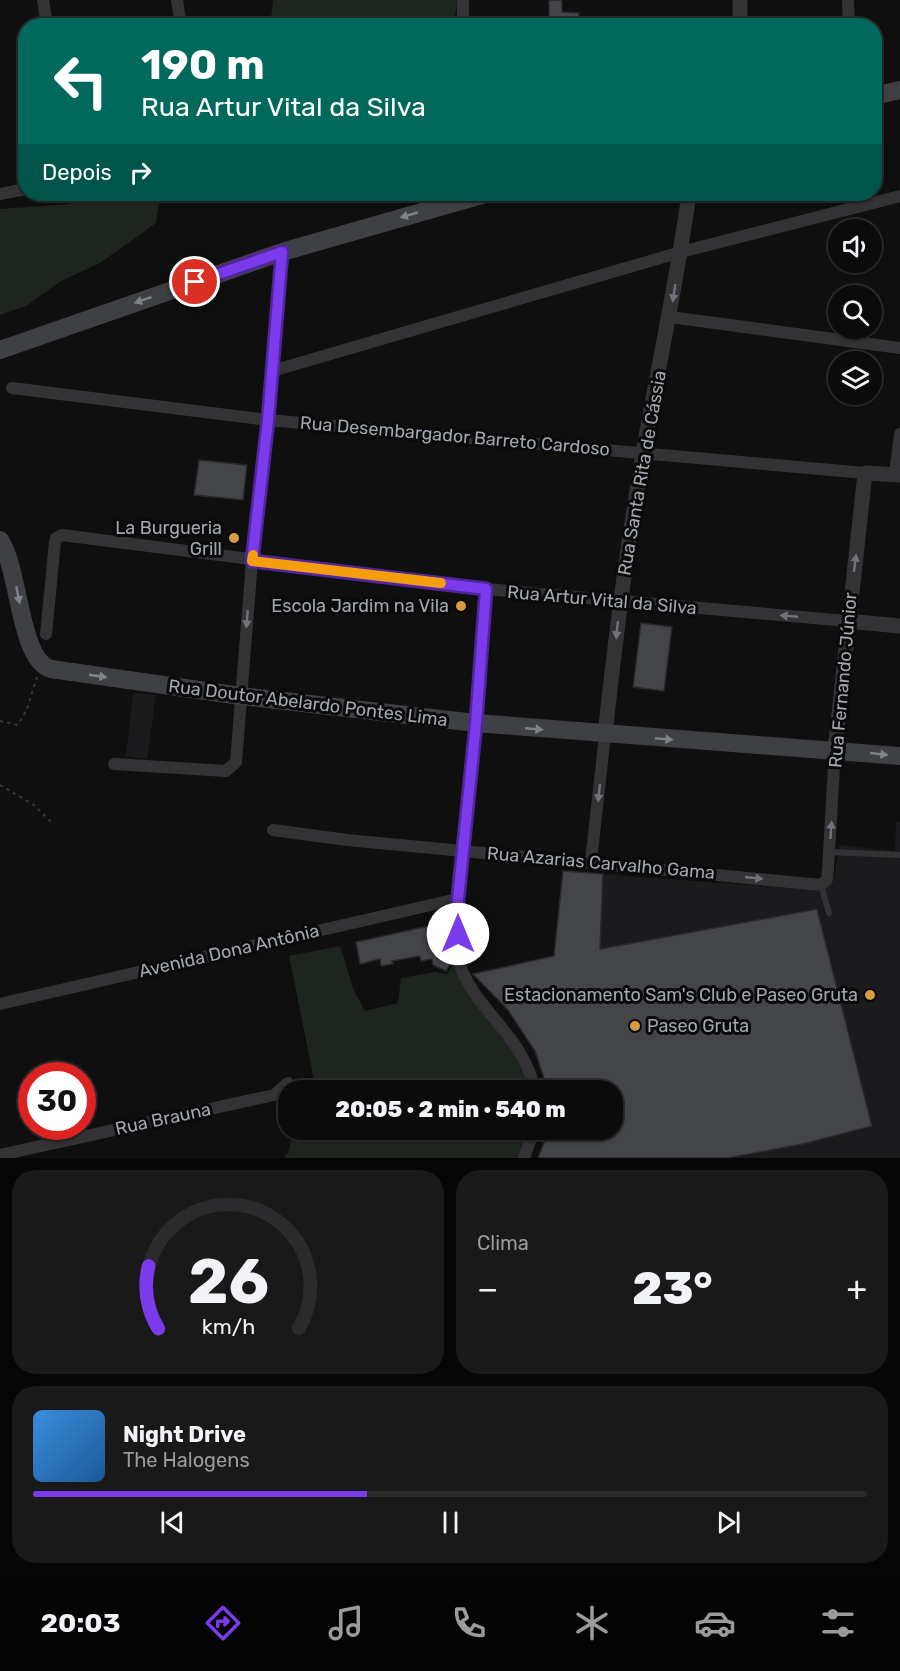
<!DOCTYPE html>
<html lang="pt">
<meta charset="utf-8">
<style>
body{margin:0;font-family:Rubik,sans-serif;background:#19191a;color:#f1f3f6;height:100vh;display:flex;flex-direction:column;font-size:22px;white-space:nowrap}
*{box-sizing:border-box;margin:0}
p{font-size:20px;color:#9a9b9d}
.icon{flex:none;width:33px;height:33px;fill:none;stroke:currentColor;stroke-width:2;stroke-linecap:round;stroke-linejoin:round}
.map{position:relative;height:1158px;overflow:hidden}
.drawer{display:flex;flex-direction:column;gap:12px;padding:12px;background:#060607;flex:1}
.drawer>*{flex:none}
.banner{position:absolute;left:18px;top:18px;width:864px;height:183px;border-radius:24px;box-shadow:0 2px 4px #0004,0 0 0 2px #2b2b2d;background:#00695c;color:#fff;overflow:hidden}
.buttons{position:absolute;left:828px;top:219px;display:grid;gap:12px}
.buttons a{display:grid;place-items:center;width:54px;height:54px;border-radius:50%;background:#0b0b0c;box-shadow:0 2px 4px #0004,0 0 0 2px #2b2b2d;font-size:30px}
.speed{position:absolute;left:18px;top:1062px;display:flex;gap:12px;font-size:30px;font-weight:700;text-align:center}
.speed>*{display:grid;place-content:center;width:78px;height:78px;border-radius:50%;background:#0b0b0c;box-shadow:0 2px 4px #0004,0 0 0 2px #2b2b2d;line-height:1}
.speed .limit{border:9px solid #d22;background:#fff;color:#111}
.pin{position:absolute;display:grid;place-items:center;width:51px;height:51px;color:#fff;margin:-26px;border:3px solid #fff;border-radius:50%;box-shadow:0 2px 6px #0007}
.me{position:absolute;width:66px;margin:-33px;rotate:0deg;stroke-linejoin:round;filter:drop-shadow(0 0 4px #0008)}
.turn{display:flex;align-items:center;gap:21px;height:126px;padding:0 24px;font-size:27px}
.turn .icon{width:78px;height:78px;stroke-width:2.5}
.turn b{display:block;font-size:42px;line-height:51px}
.then{display:flex;align-items:center;height:57px;padding:0 24px;background:#0003;gap:12px;font-size:22px}
.big{font-size:45px;font-weight:800;line-height:1.1}
.drawer .widget{flex:1;display:flex;flex-direction:column;justify-content:center;gap:9px;min-width:0;padding:0 21px;border-radius:24px;background:#19191a}
.drawer .dial{align-items:center;gap:0}
.dial svg{height:156px;overflow:visible;fill:none;stroke:#2b2b2d;stroke-width:7;stroke-linecap:round;text-anchor:middle}
.dial text{fill:#f1f3f6;stroke:none}
.song{display:flex;align-items:center;gap:18px}
.cover{width:72px;height:72px;border-radius:9px;background:linear-gradient(135deg,hsl(210 70% 55%),hsl(210 70% 35%))}
.played{height:6px;border-radius:3px;background:linear-gradient(90deg,#7c3aed 40%,#2b2b2d 40%)}
.keys{display:flex;justify-content:space-around;direction:ltr}
.heat{display:flex;justify-content:space-between;align-items:center;font-size:33px;direction:ltr}
.drawer .tiles{flex:1;display:grid;gap:12px;grid-template-columns:1fr 1fr}
.widget:last-child{grid-column:span 2}
.trip{position:absolute;left:278px;top:1080px;width:345px;height:60px;border-radius:24px;background:#0b0b0c;box-shadow:0 2px 4px #0004,0 0 0 2px #2b2b2d;font-weight:800;line-height:60px;text-align:center}
.menu{display:flex;height:96px;justify-content:space-around;align-items:center;background:#040405;color:#9a9b9d}
.menu .icon{width:42px;height:42px}
.menu .selected{color:#7c3aed}
.menu b{font-size:27px;color:#f1f3f6}
.map>svg:first-child{display:block}
</style>
<div class="map">
<svg width="900" height="1158" viewBox="0 0 900 1158">
<rect width="100%" height="100%" fill="#0f0f10"/>
<path fill="#1b1b1d" d="M 133,693 L 156,695 L 147,759 L 126,757 Z
M 896,822 L 900,822 L 900,1158 L 538,1158 L 549,1130 L 612,1130 L 612,1090 L 548,1090 L 535,1051 L 508,1010 L 472,974 L 554,956 L 563,871 L 800,889 L 826,885 L 834,878 L 839,845 L 895,851 Z"/>
<path fill="#1e241e" d="M 273,0 L 458,0 L 453,25 L 270,26 Z
M 100,194 L 163,194 L 159,202 L 156,223 L 100,263 L 61,281 L 26,306 L 0,315 L 0,209 L 69,204 Z
M 340,946 L 354,991 L 365,1011 L 398,1003 L 401,978 L 436,972 L 447,974 L 454,963 L 527,1069 L 531,1090 L 305,1090 L 314,1080 L 289,956 Z
M 293,1130 L 529,1130 L 519,1158 L 284,1158 L 288,1153 Z"/>
<path fill="#434548" stroke="#29292c" stroke-width="1.5" d="M 549,0 L 562,0 L 562,12 L 579,13 L 579,24 L 549,24 Z
M 199,460 L 247,465 L 243,500 L 194,495 Z
M 641,623 L 672,627 L 664,691 L 633,687 Z
M 563,871 L 603,874 L 600,949 L 817,909 L 872,1126 L 803,1144 L 728,1158 L 538,1158 L 549,1130 L 612,1130 L 612,1090 L 548,1090 L 535,1051 L 508,1010 L 473,974 L 554,956 Z
M 447,922 L 451,963 L 446,971 L 433,965 L 432,959 L 421,961 L 420,956 L 392,961 L 393,964 L 381,966 L 380,959 L 360,964 L 356,942 Z"/>
<g fill="none" stroke-linecap="round" stroke-linejoin="round">
<path stroke="#37383b" stroke-width="2" stroke-dasharray="3 4.5" stroke-linecap="butt" d="M 0,721 L 18,725 L 27,709 L 37,677
M 0,785 L 34,805 L 52,823"/>
<path stroke="#333336" stroke-width="6" d="M 829,852 L 900,855
M 821,885 L 829,913"/>
<path stroke="#333336" stroke-width="12" d="M 43,0 L 47,26
M 177,0 L 181,26
M 848,0 L 849,26
M 463,26 L 463,0
M 0,194 L 26,189
M 670,317 L 900,348
M 272,371 L 681,252 L 900,196
M 12,388 L 268,420 L 865,473
M 895,475 L 900,434
M 486,589 C 480,665 474,741 466,816 C 462,853 449,928 459,962 C 473,1009 523,1034 535,1090
M 46,634 L 55,542 L 56,538 L 62,535 L 486,589 L 847,621
M 114,764 L 226,771 L 236,762 L 252,561 L 268,420 L 282,252
M 273,830 L 347,840 L 821,885 L 827,879 L 828,869 L 835,750
M 591,861 L 605,735
M 0,1004 L 457,899
M 0,1155 L 274,1095 L 288,1083
M 524,1158 L 534,1130"/>
<path stroke="#333336" stroke-width="15" d="M 740,26 L 740,0
M 847,621 L 900,626
M 605,735 C 615,641 627,547 643,454 C 658,367 677,281 689,194
M 835,750 L 865,473 L 900,475"/>
<path stroke="#3f4044" stroke-width="18" d="M 874,96 L 900,90
M 0,350 L 282,252 L 485,194
M 0,540 C 20,570 19,660 51,669 L 241,696 L 476,723 L 900,756"/>
</g>
<defs><path id="oneway-solid" d="M-6-.8H1V-3.2L6.5 0L1 3.2V.8H-6Z" transform="scale(1.5)"/></defs>
<g fill="#7f838a">
<use href="#oneway-solid" transform="translate(409 215) rotate(164)"/>
<use href="#oneway-solid" transform="translate(143 300) rotate(161)"/>
<use href="#oneway-solid" transform="translate(18 595) rotate(79)"/>
<use href="#oneway-solid" transform="translate(98 676) rotate(8)"/>
<use href="#oneway-solid" transform="translate(534 729) rotate(5)"/>
<use href="#oneway-solid" transform="translate(664 739) rotate(4)"/>
<use href="#oneway-solid" transform="translate(879 754) rotate(6)"/>
</g>
<g fill="#707379">
<use href="#oneway-solid" transform="translate(674 293) rotate(99)"/>
<use href="#oneway-solid" transform="translate(855 563) rotate(-83)"/>
<use href="#oneway-solid" transform="translate(789 616) rotate(-175)"/>
<use href="#oneway-solid" transform="translate(247 619) rotate(95)"/>
<use href="#oneway-solid" transform="translate(617 630) rotate(96)"/>
<use href="#oneway-solid" transform="translate(599 793) rotate(96)"/>
<use href="#oneway-solid" transform="translate(831 830) rotate(-86)"/>
<use href="#oneway-solid" transform="translate(754 878) rotate(6)"/>
</g>
<g fill="none" stroke-linecap="round" stroke-linejoin="round">
<defs>
<path id="route" d="M 195,282 L 282,252 L 268,420 L 252,561 L 486,589 L 476,723 L 458,899 L 458,934"/>
</defs>
<use href="#route" stroke="#51269a" stroke-width="15"/>
<use href="#route" stroke="#7c3aed" stroke-width="10"/>
<path stroke="#f59e0b" stroke-width="10" d="M 253,555 L 252,561 L 441,583"/>
</g>
<g fill="#d89b3f" stroke="#0a0a0b" stroke-width="2">
<circle cx="234" cy="538" r="6"/>
<circle cx="461" cy="606" r="6"/>
<circle cx="870" cy="995" r="6"/>
<circle cx="635" cy="1026" r="6"/>
</g>
<g text-anchor="middle" stroke-width="6" stroke-linejoin="round" paint-order="stroke">
<g font-size="18" fill="#a2a7af" stroke="#0a0a0b">
<text transform="translate(455 436) rotate(5)" y="6">Rua Desembargador Barreto Cardoso</text>
<text transform="translate(642 473) rotate(-80)" y="6">Rua Santa Rita de Cássia</text>
<text transform="translate(602 600) rotate(5)" y="6">Rua Artur Vital da Silva</text>
<text transform="translate(843 680) rotate(-85)" y="6">Rua Fernando Júnior</text>
<text transform="translate(308 703) rotate(7)" y="6">Rua Doutor Abelardo Pontes Lima</text>
<text transform="translate(601 863) rotate(5)" y="6">Rua Azarias Carvalho Gama</text>
<text transform="translate(229 951) rotate(-13)" y="6">Avenida Dona Antônia</text>
<text transform="translate(163 1119) rotate(-12)" y="6">Rua Brauna</text>
</g>
<g font-size="18" fill="#a2a7af" stroke="#0a0a0b" text-anchor="end">
<text x="222" y="534">La Burgueria<tspan x="222" dy="21">Grill</tspan></text>
<text x="449" y="612">Escola Jardim na Vila</text>
<text x="858" y="1001">Estacionamento Sam's Club e Paseo Gruta</text>
<text x="647" y="1032" text-anchor="start">Paseo Gruta</text>
</g>
</g>
</svg>
<div class="buttons">
<a><svg class="icon" aria-label="sound" viewBox="0 0 24 24"><path d="M4 9h4l5-4v14l-5-4H4zM17 9q2 3 0 6"/></svg></a>
<a><svg class="icon" aria-label="search" viewBox="0 0 24 24"><circle cx="10" cy="10" r="6"/><path d="M15 15l6 6"/></svg></a>
<a><svg class="icon" aria-label="layers" viewBox="0 0 24 24"><path d="M12 4l9 5-9 5-9-5zM3 14l9 5 9-5"/></svg></a>
</div>
<div class="speed"><div class="limit">30</div></div>
<div class="pin" style="left:195px;top:282px;background:#d93025"><svg class="icon" aria-label="arrive" viewBox="0 0 24 24"><path d="M6 21V4h12l-3 4 3 4H6"/></svg></div>
<svg class="me" style="left:458px;top:934px" viewBox="-20 -20 40 40"><circle r="19" fill="#fff"/><path d="M0-13L10 11 0 6-10 11z" fill="#7c3aed"/></svg>
<div class="trip">20:05 · 2 min · 540 m</div>
<div class="banner">
<div class="turn"><svg class="icon" aria-label="left" viewBox="0 0 24 24"><path d="M17 20v-9H6M10 6l-5 5 5 5"/></svg><div><b>190 m</b>Rua Artur Vital da Silva</div></div>
<div class="then">Depois<svg class="icon" aria-label="right" viewBox="0 0 24 24"><path d="M7 20v-9h11M14 6l5 5-5 5"/></svg></div>
</div>
</div>
<section class="drawer">
<div class="tiles">
<div class="widget dial"><svg viewBox="0 0 100 80">
<path d="M14 69A42 42 0 1 1 86 69"/>
<path d="M14 69A42 42 0 0 1 9 37" stroke="#7c3aed"/>
<text x="50" y="56" font-size="32" font-weight="700">26</text>
<text x="50" y="72" font-size="11">km/h</text>
</svg></div>
<div class="widget"><p>Clima</p>
<div class="heat"><a>−</a><b class="big">23°</b><a>+</a></div>
</div>
<div class="widget">
<div class="song"><i class="cover"></i><div><b>Night Drive</b><p>The Halogens</p></div></div>
<div class="played"></div>
<div class="keys"><svg class="icon" aria-label="previous" viewBox="0 0 24 24"><path d="M18 5L8 12l10 7zM5 5v14"/></svg><svg class="icon" aria-label="pause" viewBox="0 0 24 24"><path d="M8 5v14M16 5v14"/></svg><svg class="icon" aria-label="next" viewBox="0 0 24 24"><path d="M6 5l10 7-10 7zM19 5v14"/></svg></div>
</div>
</div>
</section>
<nav class="menu">
<b>20:03</b>
<svg class="icon selected" aria-label="directions" viewBox="0 0 24 24"><path d="M12 3l9 9-9 9-9-9zM9 14v-3h6M13 9l2 2-2 2"/></svg>
<svg class="icon" aria-label="music" viewBox="0 0 24 24"><path d="M9 18V5l10-2v13"/><circle cx="6" cy="18" r="3"/><circle cx="16" cy="16" r="3"/></svg>
<svg class="icon" aria-label="phone" viewBox="0 0 24 24"><path d="M5 4h4l2 5-3 2q2 4 5 5l2-3 5 2v4C11 20 4 13 5 4z"/></svg>
<svg class="icon" aria-label="climate" viewBox="0 0 24 24"><path d="M12 3v18M4 7l16 10M4 17L20 7"/></svg>
<svg class="icon" aria-label="car" viewBox="0 0 24 24"><path d="M5 17H2v-5l4-1 3-4h7l3 4 3 1v5h-3M9 17h6M6 11h13"/><circle cx="7" cy="17" r="2"/><circle cx="17" cy="17" r="2"/></svg>
<svg class="icon" aria-label="filters" viewBox="0 0 24 24"><path d="M4 7h16M4 17h16"/><circle cx="9" cy="7" r="2"/><circle cx="15" cy="17" r="2"/></svg>
</nav>
